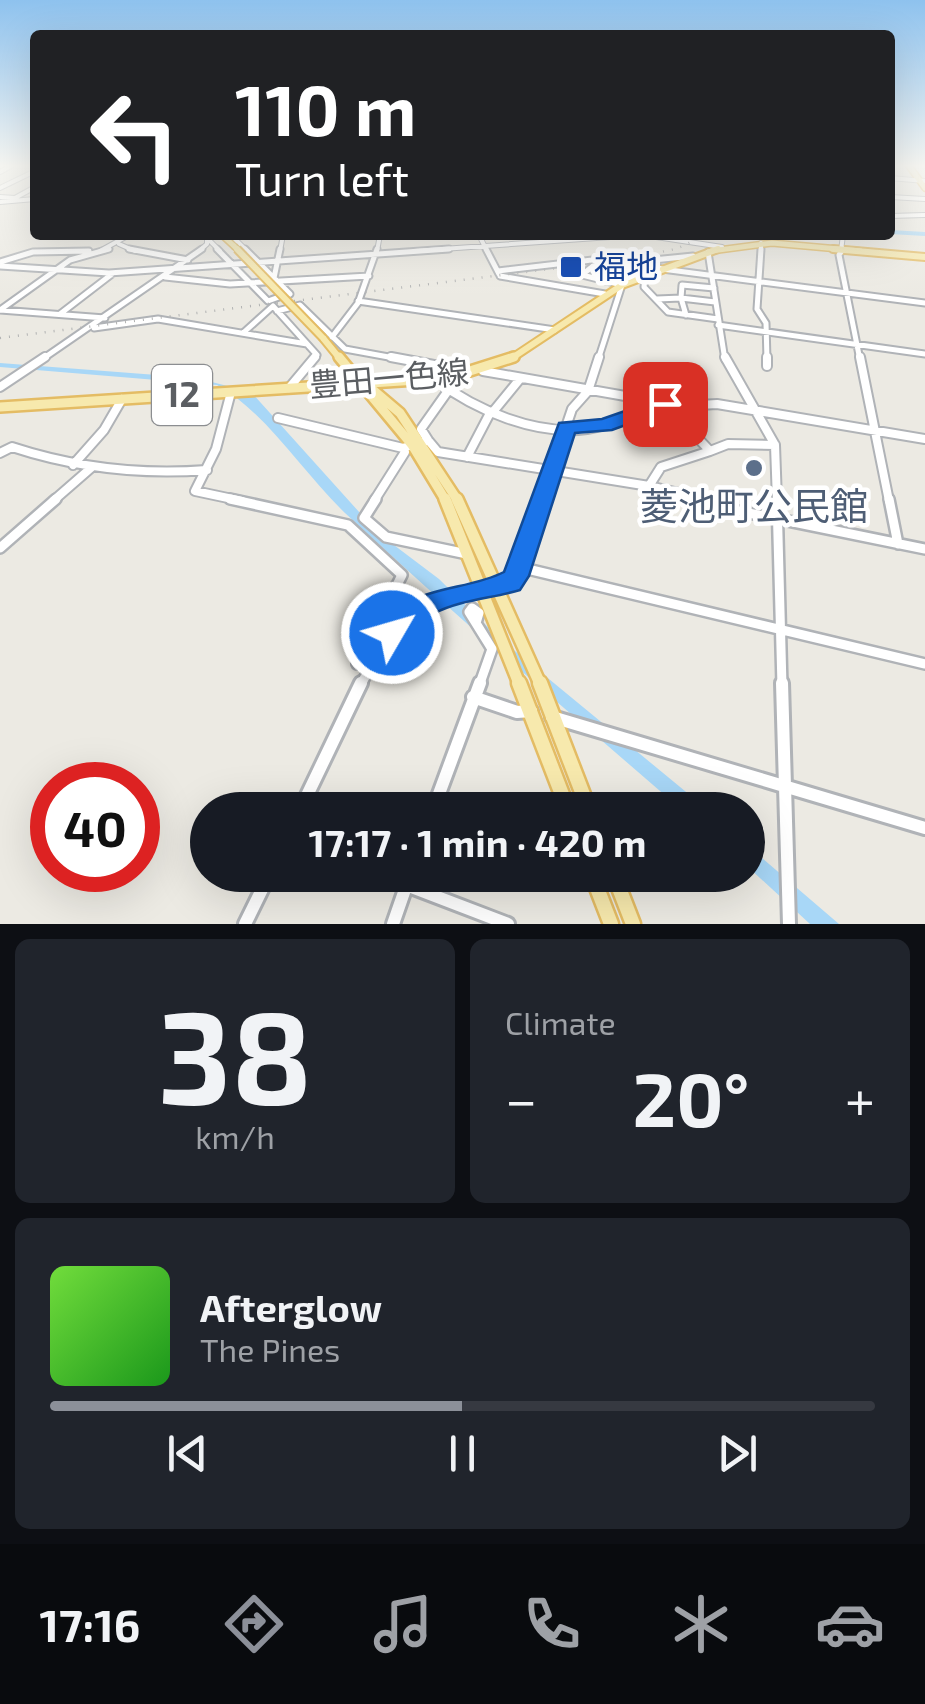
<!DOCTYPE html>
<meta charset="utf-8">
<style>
body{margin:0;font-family:"Exo 2","Noto Sans JP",sans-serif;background:#20242c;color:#f1f3f6;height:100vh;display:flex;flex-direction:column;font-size:38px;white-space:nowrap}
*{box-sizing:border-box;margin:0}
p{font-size:32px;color:#9ea1a6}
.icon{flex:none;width:55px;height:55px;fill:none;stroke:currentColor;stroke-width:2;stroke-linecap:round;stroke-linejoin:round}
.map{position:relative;height:924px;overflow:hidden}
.panel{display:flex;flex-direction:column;gap:15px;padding:15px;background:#0d0f14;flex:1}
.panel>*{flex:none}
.guide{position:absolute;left:30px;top:30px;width:865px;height:210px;border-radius:10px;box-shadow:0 10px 40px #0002;background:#202124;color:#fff;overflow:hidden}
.speed{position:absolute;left:30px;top:762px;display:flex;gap:20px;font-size:50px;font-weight:700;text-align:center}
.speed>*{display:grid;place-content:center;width:130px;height:130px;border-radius:50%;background:#171b24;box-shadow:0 10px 40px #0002;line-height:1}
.speed .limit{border:15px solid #d22;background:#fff;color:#111}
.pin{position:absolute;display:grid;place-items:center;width:85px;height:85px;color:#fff;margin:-42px;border-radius:20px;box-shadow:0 5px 15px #0006}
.me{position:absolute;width:110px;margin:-55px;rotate:52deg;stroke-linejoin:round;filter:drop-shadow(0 0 8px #0008)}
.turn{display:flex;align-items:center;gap:35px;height:210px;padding:0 40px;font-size:45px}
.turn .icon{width:130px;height:130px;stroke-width:2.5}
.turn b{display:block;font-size:70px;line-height:85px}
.big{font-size:75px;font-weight:700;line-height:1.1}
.panel .tile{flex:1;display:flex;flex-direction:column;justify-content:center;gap:15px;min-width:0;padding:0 35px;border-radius:15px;background:#20242c}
.panel .dial{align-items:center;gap:0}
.dial b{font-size:130px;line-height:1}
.song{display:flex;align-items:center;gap:30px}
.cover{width:120px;height:120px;border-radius:15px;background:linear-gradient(135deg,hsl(100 70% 55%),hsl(120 70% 35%))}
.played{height:10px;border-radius:5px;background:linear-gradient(90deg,#8c9099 50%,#363941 50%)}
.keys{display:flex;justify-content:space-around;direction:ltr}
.heat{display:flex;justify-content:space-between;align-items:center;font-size:55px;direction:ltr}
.panel .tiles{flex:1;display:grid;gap:15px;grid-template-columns:1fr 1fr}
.tile:last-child{grid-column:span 2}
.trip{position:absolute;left:190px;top:792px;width:575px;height:100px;border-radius:50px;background:#171b24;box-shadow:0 10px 40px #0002;font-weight:700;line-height:100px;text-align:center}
.menu{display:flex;height:160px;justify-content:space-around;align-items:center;background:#090b0e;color:#9ea1a6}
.menu .icon{width:70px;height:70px}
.menu .selected{color:#8c9099}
.menu b{font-size:45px;color:#f1f3f6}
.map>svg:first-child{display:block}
</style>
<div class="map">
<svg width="925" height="924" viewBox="0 0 925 924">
<rect width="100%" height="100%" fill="#eceae3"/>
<path fill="#a8d7f7" d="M 0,363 L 196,378 L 251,392 L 378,533 L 439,579 L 498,637 L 708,810 L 682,810 C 569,712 454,615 345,513 C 303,473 266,412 217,385 L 0,367 Z
M 748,846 L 839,924 L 810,924 L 748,867 Z"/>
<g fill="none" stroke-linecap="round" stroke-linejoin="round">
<path fill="#a8d7f7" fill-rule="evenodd" d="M 890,230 L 925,232 L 925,236 L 890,234 Z"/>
<defs>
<path id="minor-far4" d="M 0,172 L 11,166
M 890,178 L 925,181
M 0,188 L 35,171
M 0,197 L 15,198 L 35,187
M 890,197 L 925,199
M 0,202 L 35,199
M 890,216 L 925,215
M 231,235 L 247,251
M 479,235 L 487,251
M 643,235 L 722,247
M 209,240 L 220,251
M 119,244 L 135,251
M 82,251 L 89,251
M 100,251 L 129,235
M 199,251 L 207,244 L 207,235
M 280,251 L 283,235
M 377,251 L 380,235
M 414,251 L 639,235
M 761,251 L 761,243
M 841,251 L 843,235"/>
<path id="minor-far3" d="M 129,249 L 188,260
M 217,249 L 268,301 L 279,297
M 245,249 L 290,294
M 486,249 L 499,274
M 761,249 L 757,309 L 766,323 L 767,360
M 843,249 L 839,255 L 860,360
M 708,252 L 725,360
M 638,261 L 662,269 L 925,303
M 0,262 L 33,252 L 89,251
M 0,266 L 109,273 L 449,249
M 498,271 L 635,255
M 582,275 L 593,266 L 693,256
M 582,275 L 622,285 L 598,360
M 500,276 L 605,294
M 645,276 L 644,287 L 668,312 L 718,319
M 165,277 L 230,284 L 369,276
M 274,278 L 280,249
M 657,299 L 681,298 L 682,285 L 714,288
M 358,301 L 555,330
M 0,310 L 70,260 L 109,249
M 0,310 L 105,318
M 277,311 L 300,305 L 345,349 L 405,360
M 60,314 L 112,274
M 686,315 L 681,298 L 715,302
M 718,325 L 925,354
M 94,328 L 158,319 L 307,344
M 243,333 L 273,306 L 317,355 L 313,360
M 332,337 L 358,303 L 377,249
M 41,360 L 202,249"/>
<path id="minor-far2" d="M 391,357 L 466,371
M 725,357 L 775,445 L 777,501
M 767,357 L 767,366
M 860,357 L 889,501
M 483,371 L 682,406 L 717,404 L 925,439
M 436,380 C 475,410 536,436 587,429 C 612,425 638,413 661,405
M 0,387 L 45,357
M 289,388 L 315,357
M 231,392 L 216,449 L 195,491 L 242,501
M 492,413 L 519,380
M 278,418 L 403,448 L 428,440 L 438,452 L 649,486 L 679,493 L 680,500 L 687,501
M 428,440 L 421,429 L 450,388
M 710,451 L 728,444 L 775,445
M 0,453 L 12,447 C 76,468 140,475 207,470
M 467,457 L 490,413
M 73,465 L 104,430 L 122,399
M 649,486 L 661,467 L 710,451 L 693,433 L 682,406
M 53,501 L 92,467
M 374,501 L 405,452 L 403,448
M 541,501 L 572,409 L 588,391 L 599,357"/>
<path id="minor-far1" d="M 230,499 L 348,525 L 402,575 L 357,664
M 376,499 L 364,518 L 386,537 L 467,554
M 680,499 L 925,549
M 777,499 L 782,686
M 889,499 L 898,544
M 0,548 L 56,499
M 519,567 L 925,664
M 476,623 L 479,613 L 472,608 L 469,612 L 492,649 L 479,686
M 360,686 C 400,612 431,597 511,582 L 542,499"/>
<path id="minor" d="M 782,683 L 789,924
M 473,697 L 517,712 L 531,711
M 552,717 L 925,828
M 300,810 L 361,683
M 433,810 L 480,683
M 406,885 L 508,924
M 245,924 L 269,875
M 393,924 L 410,875"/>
<path id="major-far4" d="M 909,166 L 925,188
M 222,235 L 234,246
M 711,251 L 772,243 L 861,251"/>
<path id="major-far3" d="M 833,249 L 925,257
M 323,338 L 341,360
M 509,360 L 622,285 L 718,249"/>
<path id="major-far2" d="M 339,357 L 412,445 L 446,501
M 367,385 L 400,413 L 458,501
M 0,407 L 448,378 L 514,357"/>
<path id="major-far1" d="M 445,499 L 520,686
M 457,499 L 541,686"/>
<path id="major" d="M 519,683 L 568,810
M 540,683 L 589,810
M 592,875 L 611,924
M 614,875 L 633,924"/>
</defs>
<use href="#minor-far4" stroke="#b0b3b7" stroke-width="6"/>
<use href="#minor-far3" stroke="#b0b3b7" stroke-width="9"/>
<use href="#minor-far2" stroke="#b0b3b7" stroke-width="12"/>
<use href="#minor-far1" stroke="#b0b3b7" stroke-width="14"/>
<use href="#minor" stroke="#b0b3b7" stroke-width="18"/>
<use href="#major-far4" stroke="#e4bc64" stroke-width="8"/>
<use href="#major-far3" stroke="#e4bc64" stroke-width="10"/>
<use href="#major-far2" stroke="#e4bc64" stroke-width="14"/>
<use href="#major-far1" stroke="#e4bc64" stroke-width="16"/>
<use href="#major" stroke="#e4bc64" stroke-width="19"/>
<use href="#minor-far4" stroke="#fff" stroke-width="4"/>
<use href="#minor-far3" stroke="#fff" stroke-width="5"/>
<use href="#minor-far2" stroke="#fff" stroke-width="8"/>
<use href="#minor-far1" stroke="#fff" stroke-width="9"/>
<use href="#minor" stroke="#fff" stroke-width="12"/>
<use href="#major-far4" stroke="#f7e9ad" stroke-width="5"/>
<use href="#major-far3" stroke="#f7e9ad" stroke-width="6"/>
<use href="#major-far2" stroke="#f7e9ad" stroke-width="9"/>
<use href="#major-far1" stroke="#f7e9ad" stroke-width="11"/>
<use href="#major" stroke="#f7e9ad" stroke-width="14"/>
<path stroke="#b1b2b2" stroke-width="2.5" stroke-dasharray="1 8" stroke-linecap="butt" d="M 610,262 L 676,249 L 706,235
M 294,301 L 622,260
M 0,338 L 283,302"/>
<defs>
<path id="major-bridge-far1" d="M 234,246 L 239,251"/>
<path id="major-bridge" d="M 237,249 L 323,338"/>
</defs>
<use href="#major-bridge-far1" stroke="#e4bc64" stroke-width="8" stroke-linecap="butt"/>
<use href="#major-bridge" stroke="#e4bc64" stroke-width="10" stroke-linecap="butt"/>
<use href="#major-bridge-far1" stroke="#f7e9ad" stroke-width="5"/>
<use href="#major-bridge" stroke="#f7e9ad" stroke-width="6"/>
</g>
<linearGradient id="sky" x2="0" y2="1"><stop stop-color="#8ec2ee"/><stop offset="0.56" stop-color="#f6f6f2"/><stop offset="1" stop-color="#f6f6f2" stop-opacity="0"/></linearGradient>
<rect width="925" height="296" fill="url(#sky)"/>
<path fill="#1a73e8" stroke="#114b97" stroke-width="2.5" d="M 665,397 L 672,399 L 672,408 L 612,430 L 575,433 L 529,576 L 520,590 C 494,598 459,600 435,613 C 415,624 406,650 381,642 L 377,633 C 402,584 463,593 504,572 L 559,423 L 602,419 Z"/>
<rect fill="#1a4fb4" stroke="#fff" stroke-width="4" x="559" y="255" width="24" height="24" rx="5"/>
<circle fill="#5c6f8a" stroke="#fff" stroke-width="4" cx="754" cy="468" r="10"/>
<g text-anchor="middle" stroke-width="9" stroke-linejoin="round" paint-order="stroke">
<g font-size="32" fill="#164399" stroke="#fff" text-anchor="start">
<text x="594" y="278">福地</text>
</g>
<g font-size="32" fill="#5b5e62" stroke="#fff">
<text transform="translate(389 379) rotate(-5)" y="11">豊田一色線</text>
</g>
<rect fill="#fff" stroke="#8c8e91" stroke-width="2.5" x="152" y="365" width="60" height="60" rx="8"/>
<g font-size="35" font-weight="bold" fill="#5b5e62">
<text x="182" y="407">12</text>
</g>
<g font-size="38" fill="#4e5e75" stroke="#fff">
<text x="754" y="520">菱池町公民館</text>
</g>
</g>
</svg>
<div class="speed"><div class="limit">40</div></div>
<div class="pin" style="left:665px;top:404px;background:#d93025"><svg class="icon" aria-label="arrive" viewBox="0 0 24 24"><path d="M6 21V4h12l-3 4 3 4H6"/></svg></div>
<svg class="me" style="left:392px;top:633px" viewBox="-20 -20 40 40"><circle r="17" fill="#1a73e8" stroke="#fff" stroke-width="3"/><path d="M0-11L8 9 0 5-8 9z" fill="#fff"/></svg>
<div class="trip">17:17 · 1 min · 420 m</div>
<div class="guide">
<div class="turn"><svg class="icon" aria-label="left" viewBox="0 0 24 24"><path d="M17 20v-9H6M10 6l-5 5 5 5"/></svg><div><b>110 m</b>Turn left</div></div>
</div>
</div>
<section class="panel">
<div class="tiles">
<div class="tile dial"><b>38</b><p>km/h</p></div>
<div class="tile"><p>Climate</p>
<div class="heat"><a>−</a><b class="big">20°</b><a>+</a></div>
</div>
<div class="tile">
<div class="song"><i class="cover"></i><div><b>Afterglow</b><p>The Pines</p></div></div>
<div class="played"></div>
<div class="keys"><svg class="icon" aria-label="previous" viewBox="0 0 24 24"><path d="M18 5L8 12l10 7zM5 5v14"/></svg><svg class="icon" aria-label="pause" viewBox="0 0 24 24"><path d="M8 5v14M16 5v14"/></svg><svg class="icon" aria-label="next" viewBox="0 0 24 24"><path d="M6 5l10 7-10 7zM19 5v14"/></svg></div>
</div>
</div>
</section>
<nav class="menu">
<b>17:16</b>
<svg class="icon selected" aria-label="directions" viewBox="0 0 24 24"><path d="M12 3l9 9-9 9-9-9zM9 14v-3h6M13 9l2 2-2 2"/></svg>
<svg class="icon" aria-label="music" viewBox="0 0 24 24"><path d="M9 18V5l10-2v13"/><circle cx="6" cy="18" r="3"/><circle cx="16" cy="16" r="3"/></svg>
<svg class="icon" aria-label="phone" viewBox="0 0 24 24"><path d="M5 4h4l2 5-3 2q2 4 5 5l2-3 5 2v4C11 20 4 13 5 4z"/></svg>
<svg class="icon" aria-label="climate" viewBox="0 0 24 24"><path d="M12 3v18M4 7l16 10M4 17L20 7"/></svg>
<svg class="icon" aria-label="car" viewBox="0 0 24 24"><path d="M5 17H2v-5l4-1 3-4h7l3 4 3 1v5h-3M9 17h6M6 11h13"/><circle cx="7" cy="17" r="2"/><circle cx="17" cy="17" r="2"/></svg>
</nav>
